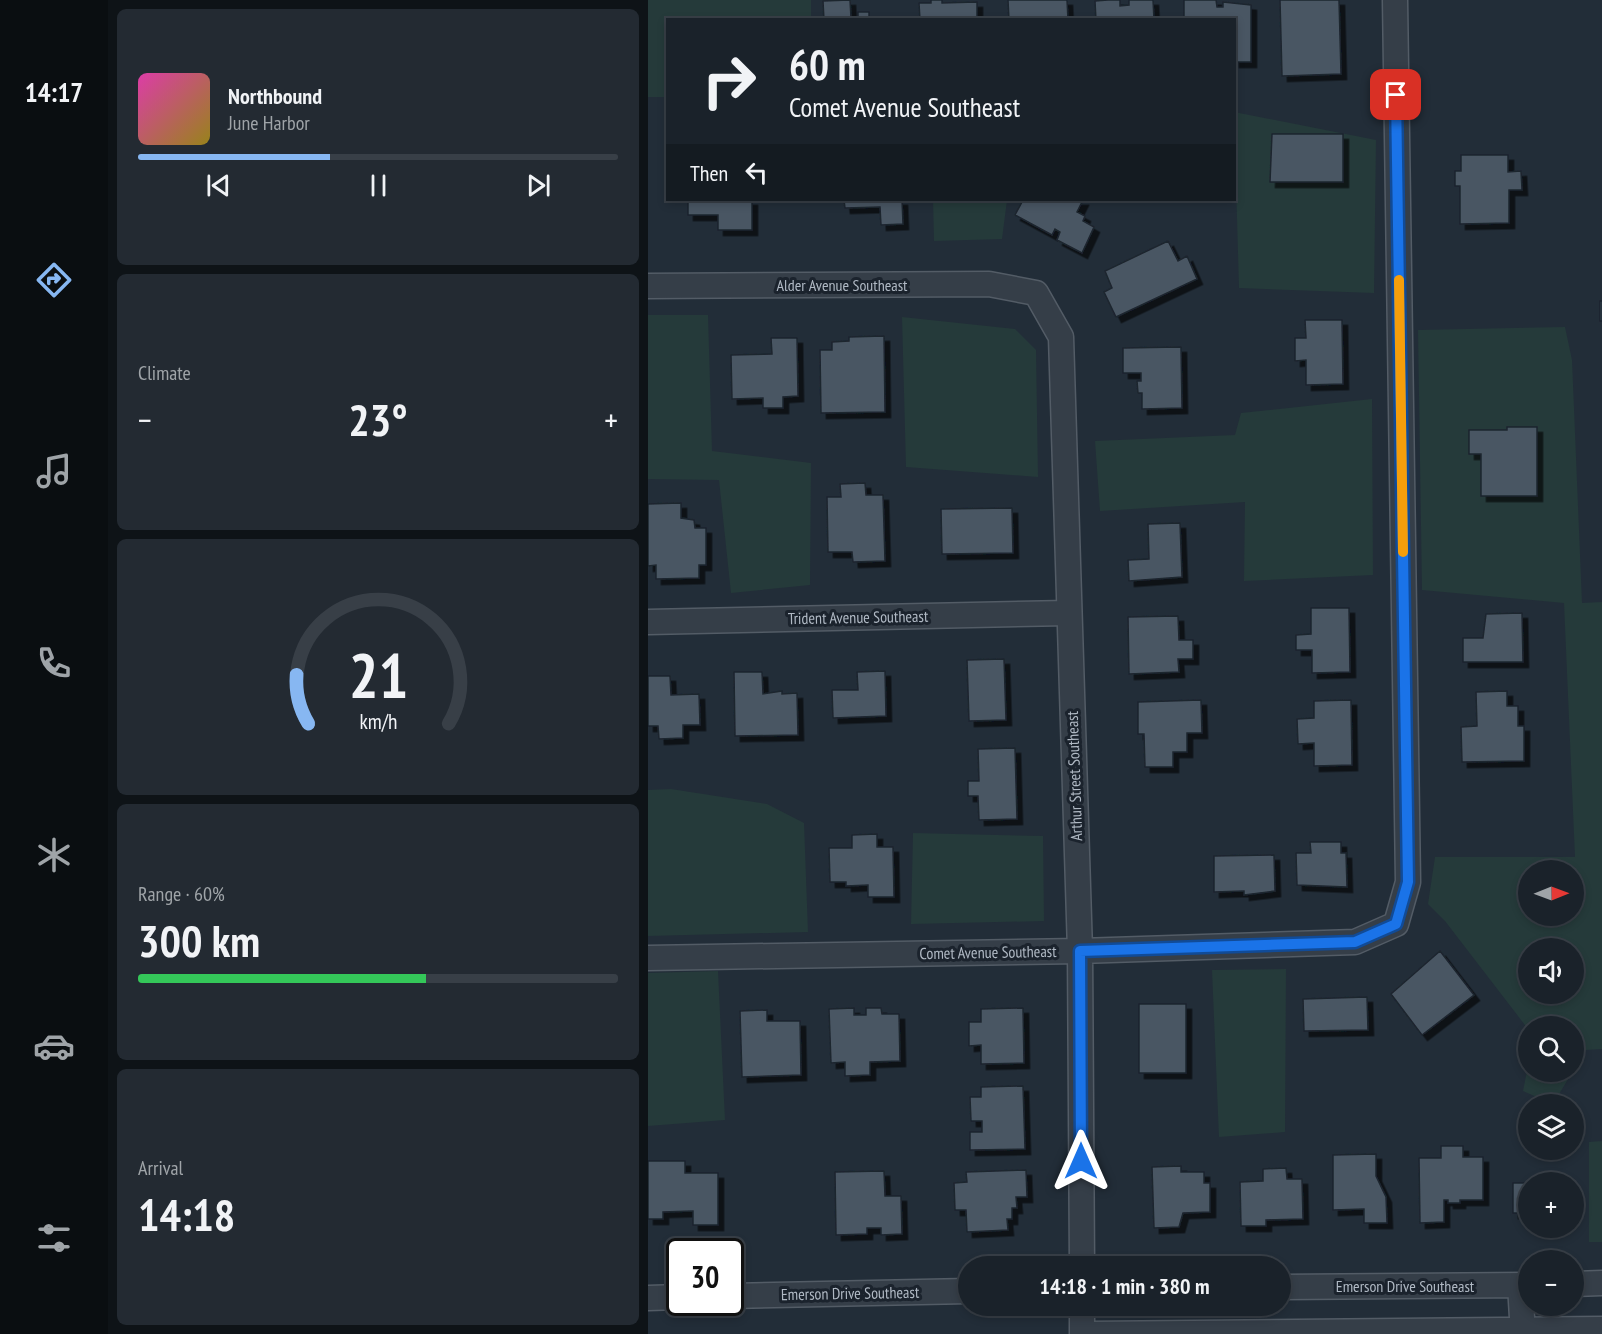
<!DOCTYPE html>
<meta charset="utf-8">
<style>
body{margin:0;font-family:"PT Sans Narrow",sans-serif;background:#232a32;color:#f1f3f6;height:100vh;display:flex;flex-direction:column;font-size:22px;white-space:nowrap}
*{box-sizing:border-box;margin:0}
p{font-size:20px;color:#9fa4a8}
.icon{flex:none;width:33px;height:33px;fill:none;stroke:currentColor;stroke-width:2;stroke-linecap:round;stroke-linejoin:round}
.map{position:relative;flex:1;overflow:hidden}
.side{display:flex;flex-direction:column;gap:9px;padding:9px;background:#0e1317;width:540px}
.side>*{flex:none}
.guide{position:absolute;left:18px;top:18px;width:570px;height:183px;border-radius:0px;box-shadow:0 3px 9px #0003,0 0 0 2px #383f47;background:#1a222a;color:#f1f3f6;overflow:hidden}
.needle{width:39px;rotate:89deg}
.controls{position:absolute;left:870px;top:860px;display:grid;gap:12px}
.controls a{display:grid;place-items:center;width:66px;height:66px;border-radius:50%;background:#1a222a;box-shadow:0 3px 9px #0003,0 0 0 2px #383f47;font-size:30px}
.speed{position:absolute;left:18px;top:1238px;display:flex;gap:12px;font-size:30px;font-weight:700;text-align:center}
.speed>*{display:grid;place-content:center;width:78px;height:78px;border-radius:50%;background:#1a222a;box-shadow:0 3px 9px #0003,0 0 0 2px #383f47;line-height:1}
.speed .limit{border:3px solid #111;border-radius:9px;background:#fff;color:#111}
.pin{position:absolute;display:grid;place-items:center;width:51px;height:51px;color:#fff;margin:-26px;border-radius:12px;box-shadow:0 3px 9px #0006}
.me{position:absolute;width:66px;margin:-33px;rotate:0deg;stroke-linejoin:round;filter:drop-shadow(0 0 4px #0008)}
.turn{display:flex;align-items:center;gap:21px;height:126px;padding:0 24px;font-size:27px}
.turn .icon{width:78px;height:78px;stroke-width:2.5}
.turn b{display:block;font-size:42px;line-height:51px}
.then{display:flex;align-items:center;height:57px;padding:0 24px;background:#0003;gap:12px;font-size:22px}
.big{font-size:45px;font-weight:600;line-height:1.1}
.side .card{flex:1;display:flex;flex-direction:column;justify-content:center;gap:9px;min-width:0;padding:0 21px;border-radius:9px;background:#232a32}
.side .dial{align-items:center;gap:0}
.dial svg{height:156px;overflow:visible;fill:none;stroke:#383f47;stroke-width:7;stroke-linecap:round;text-anchor:middle}
.dial text{fill:#f1f3f6;stroke:none}
.song{display:flex;align-items:center;gap:18px}
.cover{width:72px;height:72px;border-radius:9px;background:linear-gradient(135deg,hsl(320 70% 55%),hsl(50 70% 35%))}
.played{height:6px;border-radius:3px;background:linear-gradient(90deg,#87b7f2 40%,#383f47 40%)}
.keys{display:flex;justify-content:space-around;direction:ltr}
.heat{display:flex;justify-content:space-between;align-items:center;font-size:33px;direction:ltr}
.charge{height:9px;border-radius:4px;background:linear-gradient(90deg,#34c759 60%,#383f47 0)}
.trip{position:absolute;left:310px;top:1256px;width:333px;height:60px;border-radius:30px;background:#1a222a;box-shadow:0 3px 9px #0003,0 0 0 2px #383f47;font-weight:600;line-height:60px;text-align:center}
main{display:flex;flex:1;min-height:0}
.tabs{display:flex;flex-direction:column;width:108px;justify-content:space-around;align-items:center;background:#0a0e11;color:#9fa4a8}
.tabs .icon{width:42px;height:42px}
.tabs .on{color:#87b7f2}
.tabs b{font-size:27px;color:#f1f3f6}
.map>svg:first-child{display:block}
</style>
<main>
<nav class="tabs">
<b>14:17</b>
<svg class="icon on" aria-label="directions" viewBox="0 0 24 24"><path d="M12 3l9 9-9 9-9-9zM9 14v-3h6M13 9l2 2-2 2"/></svg>
<svg class="icon" aria-label="music" viewBox="0 0 24 24"><path d="M9 18V5l10-2v13"/><circle cx="6" cy="18" r="3"/><circle cx="16" cy="16" r="3"/></svg>
<svg class="icon" aria-label="phone" viewBox="0 0 24 24"><path d="M5 4h4l2 5-3 2q2 4 5 5l2-3 5 2v4C11 20 4 13 5 4z"/></svg>
<svg class="icon" aria-label="climate" viewBox="0 0 24 24"><path d="M12 3v18M4 7l16 10M4 17L20 7"/></svg>
<svg class="icon" aria-label="car" viewBox="0 0 24 24"><path d="M5 17H2v-5l4-1 3-4h7l3 4 3 1v5h-3M9 17h6M6 11h13"/><circle cx="7" cy="17" r="2"/><circle cx="17" cy="17" r="2"/></svg>
<svg class="icon" aria-label="filters" viewBox="0 0 24 24"><path d="M4 7h16M4 17h16"/><circle cx="9" cy="7" r="2"/><circle cx="15" cy="17" r="2"/></svg>
</nav>
<section class="side">
<div class="card">
<div class="song"><i class="cover"></i><div><b>Northbound</b><p>June Harbor</p></div></div>
<div class="played"></div>
<div class="keys"><svg class="icon" aria-label="previous" viewBox="0 0 24 24"><path d="M18 5L8 12l10 7zM5 5v14"/></svg><svg class="icon" aria-label="pause" viewBox="0 0 24 24"><path d="M8 5v14M16 5v14"/></svg><svg class="icon" aria-label="next" viewBox="0 0 24 24"><path d="M6 5l10 7-10 7zM19 5v14"/></svg></div>
</div>
<div class="card"><p>Climate</p>
<div class="heat"><a>−</a><b class="big">23°</b><a>+</a></div>
</div>
<div class="card dial"><svg viewBox="0 0 100 80">
<path d="M14 69A42 42 0 1 1 86 69"/>
<path d="M14 69A42 42 0 0 1 8 44" stroke="#87b7f2"/>
<text x="50" y="56" font-size="32" font-weight="700">21</text>
<text x="50" y="72" font-size="11">km/h</text>
</svg></div>
<div class="card"><p>Range · 60%</p><b class="big">300 km</b><div class="charge"></div></div>
<div class="card"><p>Arrival</p><b class="big">14:18</b></div>
</section>
<div class="map">
<svg width="954" height="1334" viewBox="0 0 954 1334">
<defs>
<filter id="shadow"><feDropShadow dx="5.5" dy="5.5" stdDeviation="0" flood-color="#0009"/></filter>
</defs>
<rect width="100%" height="100%" fill="#222d38"/>
<path fill="#253a3a" fill-rule="evenodd" d="M 0,0 L 163,0 L 163,19 L 20,20 L 19,97 L 0,97 Z
M 586,112 L 728,140 L 726,293 L 591,288 Z
M 285,200 L 359,200 L 354,239 L 286,241 Z
M 0,315 L 60,315 L 64,451 L 163,463 L 162,585 L 83,593 L 71,480 L 0,479 Z
M 254,317 L 367,329 L 388,350 L 390,477 L 258,467 Z
M 917,327 L 924,360 L 934,603 L 954,602 L 954,1049 L 937,1050 L 926,1070 L 926,1026 L 880,1026 L 880,1029 L 797,921 L 780,904 L 787,857 L 927,857 L 916,603 L 774,590 L 770,330 ZM 880,870 L 926,870 L 926,915 L 880,915 ZM 880,948 L 926,948 L 926,993 L 880,993 Z
M 724,399 L 725,575 L 596,581 L 597,502 L 452,511 L 447,441 L 587,435 L 593,413 Z
M 23,789 L 119,804 L 156,823 L 160,932 L 0,936 L 0,790 Z
M 265,833 L 395,836 L 396,921 L 263,924 Z
M 638,969 L 637,1132 L 571,1137 L 564,970 Z
M 70,971 L 77,1120 L 0,1126 L 0,973 Z
M 880,1066 L 880,1071 L 925,1071 L 905,1104 L 875,1091 Z
M 954,1141 L 954,1242 L 941,1242 L 941,1142 Z"/>
<path fill="#4a5763" stroke="#1d252f" stroke-width="1.5" filter="url(#shadow)" d="M 202,0 L 203,18 L 210,17 L 210,12 L 221,12 L 221,17 L 244,17 L 244,20 L 176,20 L 175,1 Z
M 283,0 L 294,0 L 294,3 L 329,2 L 329,20 L 272,20 L 271,3 L 283,3 Z
M 360,0 L 419,0 L 420,20 L 361,20 Z
M 460,0 L 472,0 L 472,6 L 481,5 L 481,0 L 505,0 L 506,20 L 448,20 L 447,1 Z
M 536,0 L 568,0 L 569,7 L 575,7 L 575,2 L 603,5 L 603,62 L 586,62 L 586,20 L 536,20 Z
M 632,0 L 691,0 L 693,74 L 634,76 Z
M 624,134 L 695,134 L 695,182 L 622,182 Z
M 813,155 L 860,155 L 860,172 L 873,171 L 874,190 L 861,190 L 861,223 L 812,224 L 812,186 L 807,186 L 807,171 L 813,171 Z
M 40,200 L 104,200 L 104,230 L 70,230 L 70,215 L 40,215 Z
M 196,200 L 254,200 L 255,224 L 233,225 L 232,207 L 197,208 Z
M 370,200 L 435,200 L 429,212 L 437,216 L 435,221 L 446,227 L 434,253 L 409,240 L 412,232 L 407,229 L 404,235 L 367,215 L 374,202 Z
M 520,241 L 530,261 L 539,256 L 549,279 L 468,317 L 456,292 L 464,288 L 457,271 Z
M 952,301 L 954,301 L 954,321 L 952,321 Z
M 657,320 L 694,320 L 695,384 L 658,385 L 658,360 L 647,361 L 647,338 L 658,338 Z
M 236,336 L 237,412 L 173,413 L 172,350 L 184,350 L 184,342 L 201,341 L 201,337 Z
M 123,338 L 149,338 L 150,396 L 135,397 L 135,408 L 115,408 L 115,398 L 84,399 L 83,355 L 124,354 Z
M 533,347 L 534,408 L 494,409 L 494,393 L 490,393 L 489,381 L 493,381 L 493,373 L 475,373 L 475,348 Z
M 859,427 L 889,427 L 889,496 L 833,496 L 833,454 L 821,454 L 821,430 L 859,430 Z
M 217,483 L 218,495 L 235,495 L 237,561 L 205,562 L 204,552 L 180,552 L 179,497 L 193,497 L 192,484 Z
M 33,503 L 33,518 L 46,520 L 47,528 L 58,528 L 58,565 L 51,565 L 51,578 L 8,579 L 8,565 L 0,566 L 0,504 Z
M 364,508 L 365,553 L 294,554 L 293,509 Z
M 532,523 L 534,577 L 481,581 L 480,560 L 501,559 L 500,524 Z
M 663,608 L 701,608 L 702,672 L 664,673 L 664,650 L 648,650 L 648,635 L 663,634 Z
M 874,613 L 875,662 L 815,662 L 815,638 L 835,638 L 838,614 Z
M 530,616 L 531,640 L 545,640 L 545,659 L 530,659 L 531,672 L 481,674 L 480,617 Z
M 356,659 L 358,720 L 321,721 L 319,660 Z
M 237,671 L 238,716 L 185,718 L 184,690 L 210,690 L 209,672 Z
M 86,672 L 114,672 L 115,694 L 134,691 L 134,694 L 149,693 L 150,735 L 87,736 Z
M 0,676 L 22,676 L 23,695 L 51,694 L 52,725 L 35,725 L 35,738 L 11,739 L 10,726 L 0,726 Z
M 859,691 L 859,706 L 870,706 L 870,726 L 876,726 L 876,761 L 814,762 L 813,727 L 829,726 L 828,692 Z
M 553,700 L 554,733 L 539,733 L 539,752 L 525,752 L 525,767 L 497,767 L 496,734 L 490,734 L 490,702 Z
M 703,700 L 704,765 L 666,766 L 666,743 L 650,744 L 649,719 L 666,718 L 666,701 Z
M 367,748 L 369,819 L 331,820 L 330,796 L 320,796 L 320,781 L 331,781 L 330,749 Z
M 229,834 L 229,847 L 245,847 L 246,897 L 220,897 L 220,885 L 198,886 L 198,882 L 182,882 L 181,848 L 204,848 L 204,835 Z
M 662,842 L 693,842 L 693,853 L 698,853 L 699,887 L 649,885 L 648,853 L 663,853 Z
M 626,855 L 627,891 L 596,895 L 596,891 L 566,892 L 566,856 Z
M 792,951 L 826,995 L 774,1035 L 743,994 Z
M 719,997 L 720,1030 L 656,1031 L 655,999 Z
M 491,1004 L 538,1004 L 538,1073 L 491,1073 Z
M 206,1008 L 206,1015 L 218,1015 L 218,1008 L 233,1008 L 234,1014 L 251,1014 L 252,1061 L 222,1062 L 222,1075 L 197,1076 L 197,1062 L 183,1063 L 181,1009 Z
M 375,1008 L 376,1063 L 333,1064 L 333,1045 L 321,1046 L 321,1022 L 333,1022 L 333,1009 Z
M 119,1010 L 119,1021 L 152,1021 L 153,1075 L 94,1077 L 92,1011 Z
M 375,1086 L 377,1149 L 322,1150 L 322,1132 L 334,1132 L 334,1121 L 323,1121 L 322,1097 L 333,1097 L 333,1087 Z
M 793,1146 L 815,1146 L 815,1157 L 835,1157 L 835,1200 L 812,1200 L 812,1203 L 800,1203 L 800,1200 L 796,1200 L 796,1222 L 772,1223 L 771,1158 L 793,1158 Z
M 728,1154 L 728,1176 L 738,1197 L 739,1223 L 716,1223 L 716,1209 L 685,1210 L 685,1155 Z
M 0,1161 L 37,1161 L 37,1173 L 70,1173 L 70,1225 L 45,1225 L 45,1211 L 15,1212 L 15,1219 L 0,1219 Z
M 533,1166 L 533,1172 L 556,1172 L 556,1183 L 562,1183 L 562,1212 L 535,1213 L 531,1227 L 506,1228 L 504,1167 Z
M 638,1168 L 639,1179 L 654,1179 L 655,1219 L 618,1220 L 618,1226 L 593,1226 L 592,1182 L 615,1181 L 615,1169 Z
M 378,1170 L 379,1197 L 368,1197 L 369,1208 L 364,1208 L 364,1219 L 359,1219 L 360,1230 L 319,1232 L 318,1210 L 307,1210 L 306,1183 L 319,1182 L 318,1172 Z
M 236,1171 L 237,1196 L 253,1196 L 254,1234 L 233,1235 L 233,1228 L 219,1228 L 219,1234 L 188,1235 L 187,1172 Z
M 865,1183 L 880,1183 L 880,1213 L 865,1213 Z"/>
<g fill="none" stroke-linecap="round" stroke-linejoin="round">
<defs>
<path id="minor" d="M 0,286 L 341,284 L 388,293 L 413,337 L 432,951 L 434,1266
M 0,622 L 420,613
M 0,958 L 432,951 L 707,942 L 748,924 L 760,882 L 747,0
M 926,1284 L 954,1283
M 872,1285 L 875,1334
M 633,1287 L 880,1285
M 82,1296 L 321,1291
M 0,1298 L 32,1297
M 434,1305 L 434,1334
M 441,1334 L 954,1329"/>
</defs>
<use href="#minor" stroke="#535c66" stroke-width="27"/>
<use href="#minor" stroke="#353e48" stroke-width="24"/>
</g>
<g fill="none" stroke-linecap="round" stroke-linejoin="round">
<defs>
<path id="route" d="M 433,1161 L 432,951 L 707,942 L 748,924 L 760,882 L 748,95"/>
</defs>
<use href="#route" stroke="#114b97" stroke-width="15"/>
<use href="#route" stroke="#1a73e8" stroke-width="10"/>
<path stroke="#f59e0b" stroke-width="10" d="M 751,280 L 755,552"/>
</g>
<g text-anchor="middle" stroke-width="6" stroke-linejoin="round" paint-order="stroke">
<g font-size="16" fill="#b0b9c4" stroke="#1b232d">
<text x="194" y="291">Alder Avenue Southeast</text>
<text transform="translate(210 617) rotate(-1)" y="6">Trident Avenue Southeast</text>
<text transform="translate(426 776) rotate(-92)" y="6">Arthur Street Southeast</text>
<text transform="translate(340 952) rotate(-1)" y="6">Comet Avenue Southeast</text>
<text x="757" y="1292">Emerson Drive Southeast</text>
<text transform="translate(202 1293) rotate(-1)" y="6">Emerson Drive Southeast</text>
</g>
</g>
</svg>
<div class="controls">
<a><svg class="needle" viewBox="-14 -14 28 28"><path d="M0-13l5 13h-10z" fill="#e53935"/><path d="M0 13l5-13h-10z" fill="#9fa4a8"/></svg></a>
<a><svg class="icon" aria-label="sound" viewBox="0 0 24 24"><path d="M4 9h4l5-4v14l-5-4H4zM17 9q2 3 0 6"/></svg></a>
<a><svg class="icon" aria-label="search" viewBox="0 0 24 24"><circle cx="10" cy="10" r="6"/><path d="M15 15l6 6"/></svg></a>
<a><svg class="icon" aria-label="layers" viewBox="0 0 24 24"><path d="M12 4l9 5-9 5-9-5zM3 14l9 5 9-5"/></svg></a>
<a>+</a>
<a>−</a>
</div>
<div class="speed"><div class="limit">30</div></div>
<div class="pin" style="left:748px;top:95px;background:#d93025"><svg class="icon" aria-label="arrive" viewBox="0 0 24 24"><path d="M6 21V4h12l-3 4 3 4H6"/></svg></div>
<svg class="me" style="left:433px;top:1161px" viewBox="-20 -20 40 40"><path d="M0-17L14 15 0 8-14 15z" fill="#1a73e8" stroke="#fff" stroke-width="4"/></svg>
<div class="trip">14:18 · 1 min · 380 m</div>
<div class="guide">
<div class="turn"><svg class="icon" aria-label="right" viewBox="0 0 24 24"><path d="M7 20v-9h11M14 6l5 5-5 5"/></svg><div><b>60 m</b>Comet Avenue Southeast</div></div>
<div class="then">Then<svg class="icon" aria-label="left" viewBox="0 0 24 24"><path d="M17 20v-9H6M10 6l-5 5 5 5"/></svg></div>
</div>
</div>
</main>
